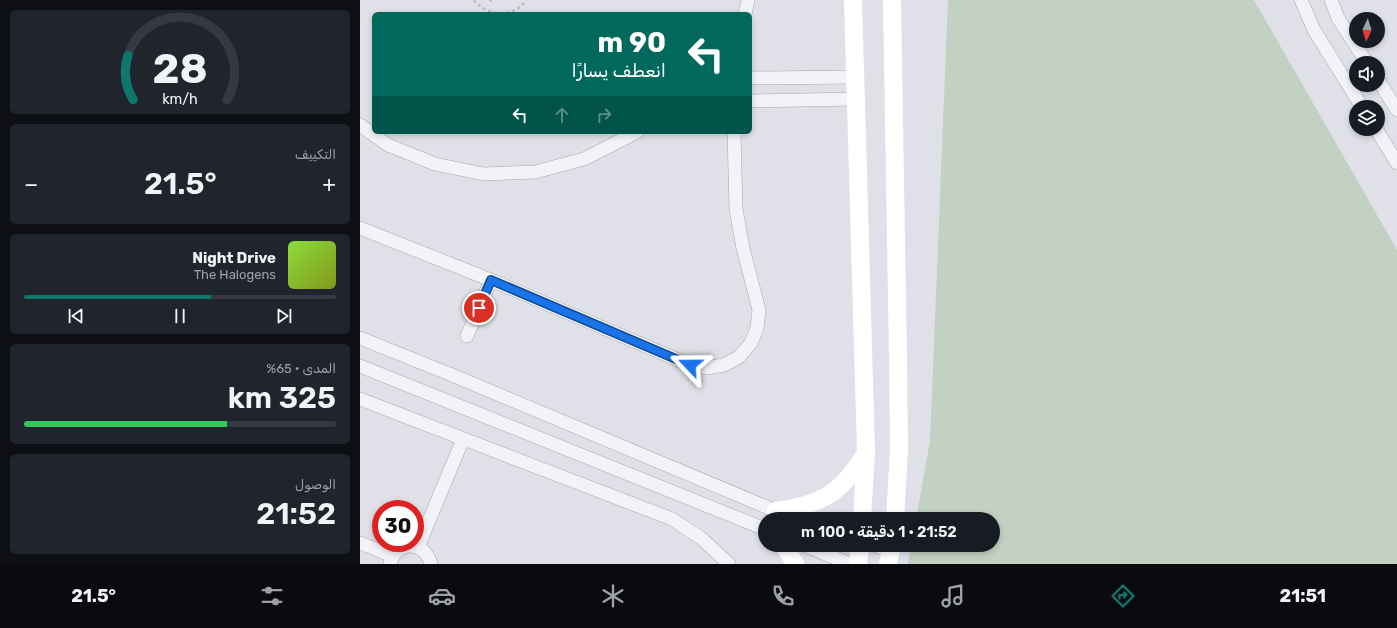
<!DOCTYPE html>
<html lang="ar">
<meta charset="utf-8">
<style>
body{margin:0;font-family:Rubik,"Noto Naskh Arabic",sans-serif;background:#20242c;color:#f1f3f6;direction:rtl;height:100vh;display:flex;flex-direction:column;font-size:15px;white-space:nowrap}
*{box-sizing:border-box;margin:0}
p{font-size:13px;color:#9ea1a6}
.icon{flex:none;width:22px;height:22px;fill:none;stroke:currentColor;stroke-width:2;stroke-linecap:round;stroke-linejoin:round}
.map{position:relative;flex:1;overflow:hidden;direction:ltr}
.panel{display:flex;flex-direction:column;gap:10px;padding:10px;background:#0d0f14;width:360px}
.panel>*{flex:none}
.guide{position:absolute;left:12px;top:12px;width:380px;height:122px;border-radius:6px;box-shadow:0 2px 6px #0003;direction:rtl;background:#00695c;color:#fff;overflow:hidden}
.needle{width:26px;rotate:184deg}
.tools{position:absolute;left:989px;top:12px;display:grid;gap:8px}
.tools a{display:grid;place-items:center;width:36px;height:36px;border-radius:50%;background:#171b24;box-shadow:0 2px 6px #0003;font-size:20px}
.speed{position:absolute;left:12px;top:500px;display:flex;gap:8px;font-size:20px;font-weight:700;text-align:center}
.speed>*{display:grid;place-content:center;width:52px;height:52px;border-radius:50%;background:#171b24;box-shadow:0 2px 6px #0003;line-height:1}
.speed .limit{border:6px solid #d22;background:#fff;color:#111}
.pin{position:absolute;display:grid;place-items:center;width:34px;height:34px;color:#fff;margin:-17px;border:2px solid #fff;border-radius:50%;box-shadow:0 1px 4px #0007}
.me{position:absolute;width:44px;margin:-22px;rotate:293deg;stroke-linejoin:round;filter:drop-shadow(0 0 3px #0008)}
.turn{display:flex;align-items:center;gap:14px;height:84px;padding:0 20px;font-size:18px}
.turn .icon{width:52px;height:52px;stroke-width:2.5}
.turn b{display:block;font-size:28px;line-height:34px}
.lanes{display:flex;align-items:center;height:38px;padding:0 20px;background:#0003;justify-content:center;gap:20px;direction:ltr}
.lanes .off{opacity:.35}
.big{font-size:30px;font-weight:600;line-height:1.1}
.panel .card{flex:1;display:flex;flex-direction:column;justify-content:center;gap:6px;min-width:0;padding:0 14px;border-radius:6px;background:#20242c}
.panel .dial{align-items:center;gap:0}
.dial svg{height:104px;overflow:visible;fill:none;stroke:#363941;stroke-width:7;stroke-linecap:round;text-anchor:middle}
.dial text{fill:#f1f3f6;stroke:none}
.song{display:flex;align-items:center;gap:12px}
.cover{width:48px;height:48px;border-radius:6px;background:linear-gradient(135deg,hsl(90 70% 55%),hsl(70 70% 35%))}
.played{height:4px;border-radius:2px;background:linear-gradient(90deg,#0f766e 60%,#363941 60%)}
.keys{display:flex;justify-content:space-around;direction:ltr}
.heat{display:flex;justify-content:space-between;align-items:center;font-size:22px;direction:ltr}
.charge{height:6px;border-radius:3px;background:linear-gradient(90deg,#34c759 65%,#363941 0)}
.trip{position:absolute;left:398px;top:512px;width:242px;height:40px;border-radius:20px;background:#171b24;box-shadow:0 2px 6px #0003;font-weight:600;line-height:40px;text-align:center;direction:rtl}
.tabs{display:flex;height:64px;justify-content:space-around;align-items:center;background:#090b0e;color:#9ea1a6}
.tabs .icon{width:28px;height:28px}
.tabs .active{color:#0f766e}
.tabs b{font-size:18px;color:#f1f3f6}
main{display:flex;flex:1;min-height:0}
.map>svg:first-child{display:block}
</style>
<main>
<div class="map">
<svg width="1037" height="564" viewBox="0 0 1037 564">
<rect width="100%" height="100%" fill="#e0e1e8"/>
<path fill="#c2d1c1" d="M 588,0 L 894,0 L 1037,250 L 1037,564 L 548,564 L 551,545 L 633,545 L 633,519 L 556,519 L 570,441 Z"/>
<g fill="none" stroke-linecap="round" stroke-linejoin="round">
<defs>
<path id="street" d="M 941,0 L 954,30 L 1002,107
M 971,0 L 978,18 L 1007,63
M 385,14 L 388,0
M 390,78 L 496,77
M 1018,80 L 1037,110
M 390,101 L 497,99
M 0,125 L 28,145 L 75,164 L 124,174 L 175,172 L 224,159 L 277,132
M 1016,129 L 1037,163
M 0,228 L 131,280 L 330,365 L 347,368 L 364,365 L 379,357 L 391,343 L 397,328 L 399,310 L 383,248 L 376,209 L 374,132
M 107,336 L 131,280
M 0,338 L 92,375 L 416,511 L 439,519
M 0,366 L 405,529
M 0,399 L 312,519 L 341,538 L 369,564
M 0,543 L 33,556
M 444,545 L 490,564
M 514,545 L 531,552
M 58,547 L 103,439
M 30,564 C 36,540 65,540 71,564"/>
</defs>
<use href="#street" stroke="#a5a7b2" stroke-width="14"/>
<path stroke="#babcc2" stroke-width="2.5" stroke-dasharray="3 3" stroke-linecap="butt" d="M 114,0 C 126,16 154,19 166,0
M 129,0 L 132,0"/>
<use href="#street" stroke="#f2f3f6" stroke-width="13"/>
<path stroke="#fff" stroke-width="18" d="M 493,0 L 506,451 L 502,519
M 532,0 L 538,359 L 539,449 L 535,519
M 416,511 C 461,505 482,493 505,454
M 424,545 L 435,564
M 498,564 L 500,545
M 528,564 L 532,545"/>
</g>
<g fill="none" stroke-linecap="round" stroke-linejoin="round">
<defs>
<path id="route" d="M 119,308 L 131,280 L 330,365"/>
</defs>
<use href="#route" stroke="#114b97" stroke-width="10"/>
<use href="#route" stroke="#1a73e8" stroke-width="7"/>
</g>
</svg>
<div class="tools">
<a><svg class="needle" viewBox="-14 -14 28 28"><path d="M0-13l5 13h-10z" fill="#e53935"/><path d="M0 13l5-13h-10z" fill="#9ea1a6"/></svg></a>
<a><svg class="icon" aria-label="sound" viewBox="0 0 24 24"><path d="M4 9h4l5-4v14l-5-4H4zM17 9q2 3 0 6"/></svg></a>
<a><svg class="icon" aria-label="layers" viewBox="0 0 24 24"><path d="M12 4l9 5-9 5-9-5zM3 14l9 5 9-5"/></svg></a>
</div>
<div class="speed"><div class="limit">30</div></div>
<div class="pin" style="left:119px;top:308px;background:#d93025"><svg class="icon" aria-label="arrive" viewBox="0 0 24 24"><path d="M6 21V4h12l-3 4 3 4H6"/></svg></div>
<svg class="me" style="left:330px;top:365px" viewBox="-20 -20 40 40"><path d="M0-17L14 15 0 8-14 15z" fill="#1a73e8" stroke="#fff" stroke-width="4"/></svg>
<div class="trip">21:52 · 1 دقيقة · 100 m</div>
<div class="guide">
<div class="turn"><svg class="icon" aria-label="left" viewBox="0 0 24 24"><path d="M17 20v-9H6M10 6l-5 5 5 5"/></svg><div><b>90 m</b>انعطف يسارًا</div></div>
<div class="lanes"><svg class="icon" aria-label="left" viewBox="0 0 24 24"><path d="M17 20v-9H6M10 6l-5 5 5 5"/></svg><svg class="icon off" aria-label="ahead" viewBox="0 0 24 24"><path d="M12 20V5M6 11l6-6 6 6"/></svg><svg class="icon off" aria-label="right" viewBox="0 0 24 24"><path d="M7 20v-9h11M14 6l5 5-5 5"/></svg></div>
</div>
</div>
<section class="panel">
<div class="card dial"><svg viewBox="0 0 100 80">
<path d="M14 69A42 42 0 1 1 86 69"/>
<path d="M14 69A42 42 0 0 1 10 35" stroke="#0f766e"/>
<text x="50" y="56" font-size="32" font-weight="700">28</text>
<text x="50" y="72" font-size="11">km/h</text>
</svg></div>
<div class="card"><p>التكييف</p>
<div class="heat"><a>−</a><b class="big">21.5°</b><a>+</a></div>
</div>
<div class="card">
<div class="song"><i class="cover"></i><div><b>Night Drive</b><p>The Halogens</p></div></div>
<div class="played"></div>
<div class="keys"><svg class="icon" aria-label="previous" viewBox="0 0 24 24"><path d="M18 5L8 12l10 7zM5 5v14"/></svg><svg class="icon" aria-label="pause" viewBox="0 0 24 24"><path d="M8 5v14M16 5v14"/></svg><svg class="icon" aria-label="next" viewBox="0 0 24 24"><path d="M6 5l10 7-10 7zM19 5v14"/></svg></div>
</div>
<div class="card"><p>المدى · 65%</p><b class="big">325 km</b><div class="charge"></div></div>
<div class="card"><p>الوصول</p><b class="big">21:52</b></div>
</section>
</main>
<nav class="tabs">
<b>21:51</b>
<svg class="icon active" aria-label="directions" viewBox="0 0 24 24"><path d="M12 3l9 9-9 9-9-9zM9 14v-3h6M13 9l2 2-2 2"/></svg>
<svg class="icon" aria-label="music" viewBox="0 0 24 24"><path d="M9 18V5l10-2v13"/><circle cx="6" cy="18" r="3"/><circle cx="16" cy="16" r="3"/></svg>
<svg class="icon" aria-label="phone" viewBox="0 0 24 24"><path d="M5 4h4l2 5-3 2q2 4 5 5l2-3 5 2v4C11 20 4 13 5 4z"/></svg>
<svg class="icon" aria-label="climate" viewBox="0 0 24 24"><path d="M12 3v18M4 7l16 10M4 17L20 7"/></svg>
<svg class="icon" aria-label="car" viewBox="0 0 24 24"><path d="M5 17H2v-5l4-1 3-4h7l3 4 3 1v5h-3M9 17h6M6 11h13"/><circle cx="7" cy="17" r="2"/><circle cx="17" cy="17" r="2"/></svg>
<svg class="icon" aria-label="filters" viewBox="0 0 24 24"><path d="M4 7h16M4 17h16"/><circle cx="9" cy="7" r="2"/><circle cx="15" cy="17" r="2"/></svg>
<b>21.5°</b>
</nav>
